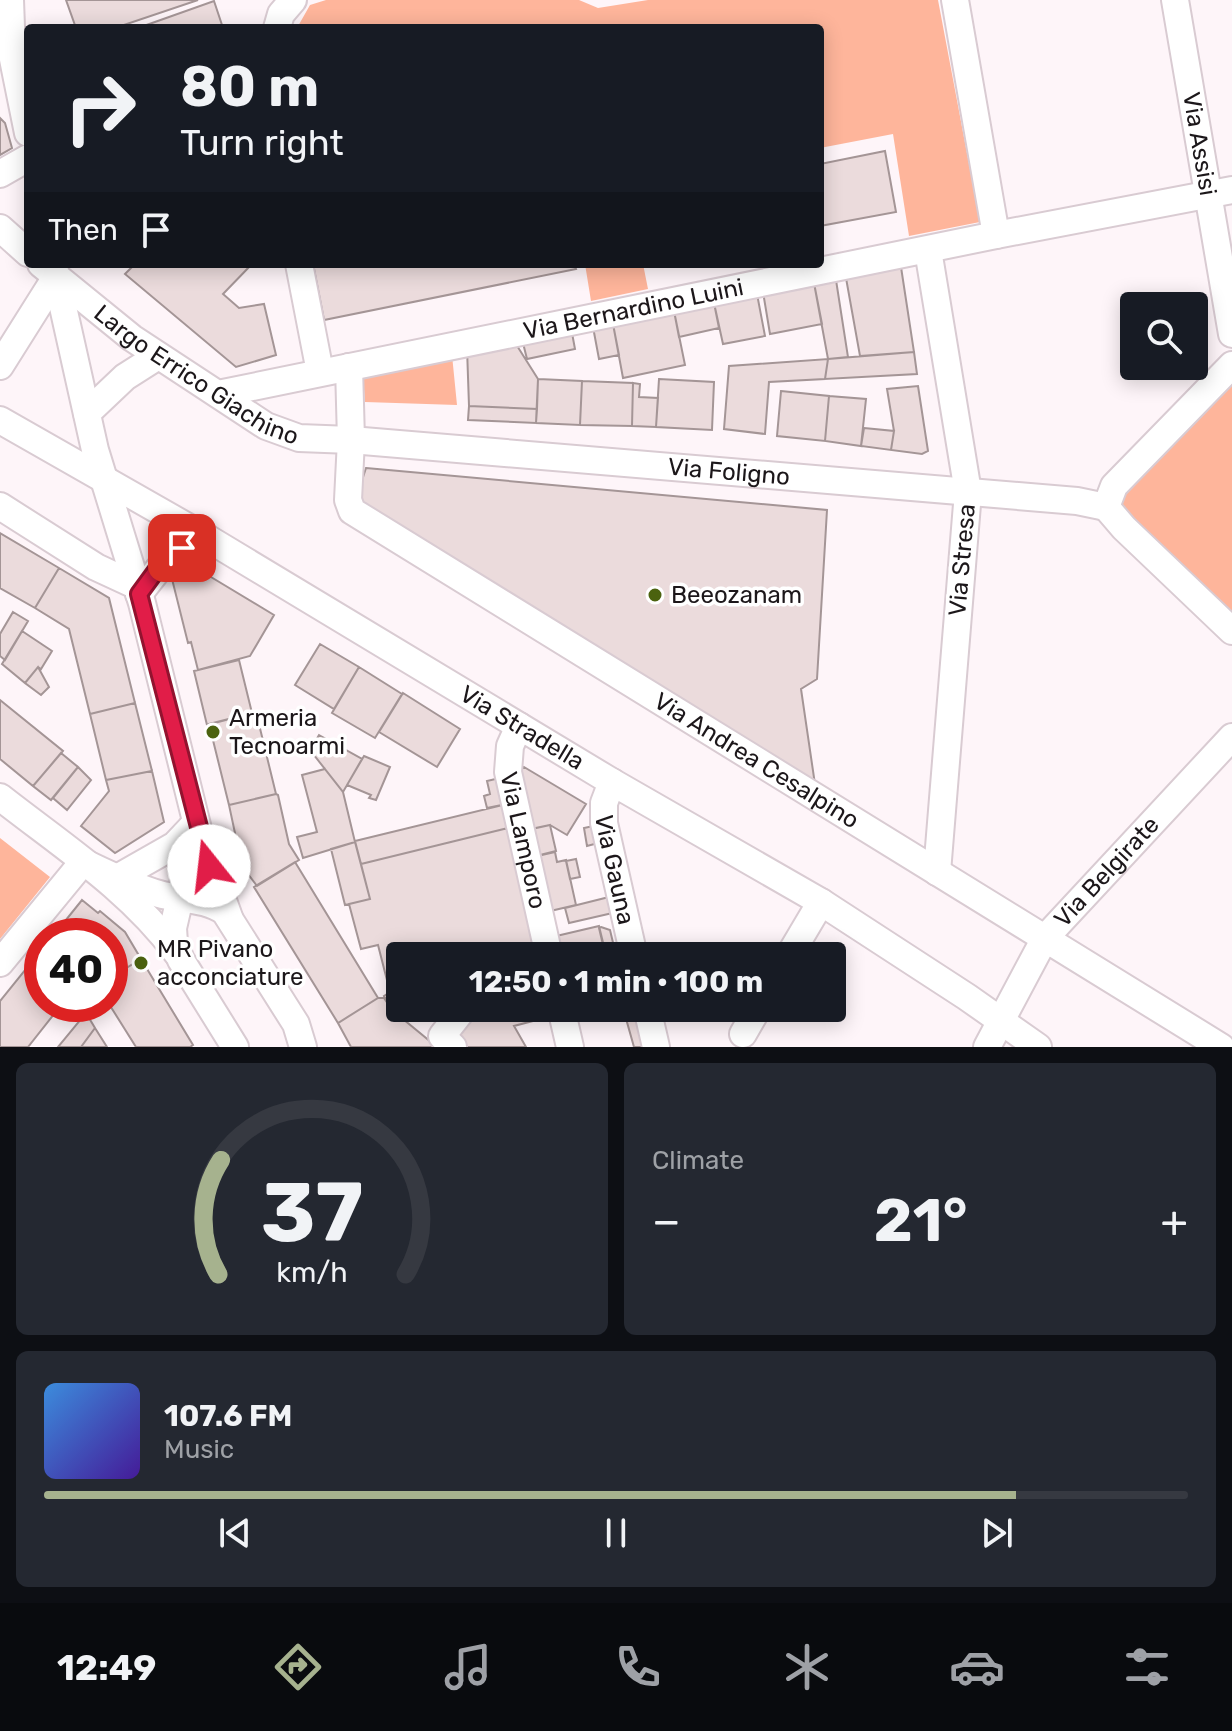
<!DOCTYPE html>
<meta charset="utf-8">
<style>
body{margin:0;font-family:Rubik,sans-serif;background:#242831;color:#f1f3f6;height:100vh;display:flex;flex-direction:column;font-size:30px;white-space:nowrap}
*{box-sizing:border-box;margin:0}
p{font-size:26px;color:#9ea1a6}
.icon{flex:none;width:44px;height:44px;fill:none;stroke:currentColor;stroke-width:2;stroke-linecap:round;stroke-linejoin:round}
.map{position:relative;height:1047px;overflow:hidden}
.sheet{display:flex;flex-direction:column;gap:16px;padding:16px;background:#0d0f14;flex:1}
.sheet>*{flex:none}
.top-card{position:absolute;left:24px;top:24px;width:800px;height:244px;border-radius:8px;box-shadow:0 4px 20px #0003;background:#171b24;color:#f1f3f6;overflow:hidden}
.controls{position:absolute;left:1120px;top:292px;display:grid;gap:16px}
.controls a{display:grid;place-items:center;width:88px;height:88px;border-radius:8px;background:#171b24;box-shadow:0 4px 20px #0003;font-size:40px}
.speed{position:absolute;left:24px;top:918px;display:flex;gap:16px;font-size:40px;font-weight:700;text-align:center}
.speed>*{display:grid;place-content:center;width:104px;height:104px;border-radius:50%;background:#171b24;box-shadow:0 4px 20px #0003;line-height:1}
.speed .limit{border:12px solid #d22;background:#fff;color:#111}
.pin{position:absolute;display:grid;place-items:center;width:68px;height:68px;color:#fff;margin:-34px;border-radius:16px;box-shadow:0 4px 12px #0006}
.me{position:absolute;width:88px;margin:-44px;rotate:344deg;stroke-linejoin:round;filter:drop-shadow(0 0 6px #0008)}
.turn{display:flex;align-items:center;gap:28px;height:168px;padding:0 24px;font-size:36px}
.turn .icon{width:104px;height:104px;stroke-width:2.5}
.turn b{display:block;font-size:56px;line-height:68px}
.then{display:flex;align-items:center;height:76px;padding:0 24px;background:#0003;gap:16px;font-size:30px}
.big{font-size:60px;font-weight:700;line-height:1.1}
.sheet .card{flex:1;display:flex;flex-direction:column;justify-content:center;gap:12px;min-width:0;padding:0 28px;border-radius:12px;background:#242831}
.sheet .dial{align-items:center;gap:0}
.dial svg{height:208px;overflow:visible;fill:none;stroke:#363941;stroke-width:7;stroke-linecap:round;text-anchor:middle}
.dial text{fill:#f1f3f6;stroke:none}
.song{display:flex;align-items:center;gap:24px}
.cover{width:96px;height:96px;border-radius:12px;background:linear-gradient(135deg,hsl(210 70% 55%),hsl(260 70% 35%))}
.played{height:8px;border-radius:4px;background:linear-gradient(90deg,#a6b28e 85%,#363941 85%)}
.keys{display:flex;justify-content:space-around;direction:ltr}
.heat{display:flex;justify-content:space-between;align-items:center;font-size:44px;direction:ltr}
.sheet .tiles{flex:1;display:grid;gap:16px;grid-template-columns:1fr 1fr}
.card:last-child{grid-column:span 2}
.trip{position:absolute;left:386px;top:942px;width:460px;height:80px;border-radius:8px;background:#171b24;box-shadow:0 4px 20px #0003;font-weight:700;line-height:80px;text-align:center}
.menu{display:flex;height:128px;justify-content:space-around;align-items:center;background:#090b0e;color:#9ea1a6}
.menu .icon{width:56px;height:56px}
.menu .active{color:#a6b28e}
.menu b{font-size:36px;color:#f1f3f6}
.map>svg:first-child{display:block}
</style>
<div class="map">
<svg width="1232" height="1047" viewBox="0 0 1232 1047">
<rect width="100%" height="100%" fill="#fef5f9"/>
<path fill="#feb59b" d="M 326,0 L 579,0 L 598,8 L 648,0 L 938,0 L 980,222 L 909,236 L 893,134 L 820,148 L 820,28 L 297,28 L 310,5 Z
M 585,264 L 643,264 L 648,289 L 591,301 Z
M 452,355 L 457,405 L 365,402 L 363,376 Z
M 1232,376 L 1232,616 L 1105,504 Z
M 0,838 L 50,877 L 0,939 Z"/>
<path fill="#ebdbdc" stroke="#a49596" stroke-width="2" d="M 66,0 L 198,0 L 115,28 L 76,28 Z
M 214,1 L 223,28 L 138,28 Z
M 0,118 L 5,123 L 12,148 L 0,155 Z
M 885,151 L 896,212 L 820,226 L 820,164 Z
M 252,264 L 223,294 L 239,308 L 264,304 L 276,355 L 236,367 L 125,274 L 135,264 Z
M 313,264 L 574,264 L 576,269 L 324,320 Z
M 901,267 L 914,352 L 860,356 L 846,278 Z
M 836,280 L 848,357 L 828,359 L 814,283 Z
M 814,283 L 822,324 L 770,334 L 763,292 Z
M 757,294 L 765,336 L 723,344 L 714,303 Z
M 714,303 L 719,328 L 679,337 L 674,311 Z
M 674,311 L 685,365 L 623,378 L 613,324 Z
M 613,324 L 619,355 L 599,359 L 593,327 Z
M 572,333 L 575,349 L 527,359 L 523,343 Z
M 514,341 L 538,379 L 537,409 L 469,406 L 467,348 Z
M 914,352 L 917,374 L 825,379 L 828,359 Z
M 828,359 L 825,379 L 769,382 L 765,434 L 724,429 L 729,366 Z
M 538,379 L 582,381 L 580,425 L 536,423 Z
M 659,379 L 714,382 L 712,430 L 656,427 Z
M 582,381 L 633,383 L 632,426 L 580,425 Z
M 633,383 L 640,384 L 639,397 L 658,398 L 656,427 L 632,426 Z
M 918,386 L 928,451 L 922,454 L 891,450 L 894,431 L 887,389 Z
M 781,391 L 829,396 L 825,441 L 777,436 Z
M 829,396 L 866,399 L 861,446 L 825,441 Z
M 469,406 L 537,409 L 536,423 L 468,420 Z
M 864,428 L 894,431 L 891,450 L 861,446 Z
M 366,468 L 827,510 L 817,679 L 801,689 L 817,798 L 352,511 Z
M 0,533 L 59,568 L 35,608 L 0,588 Z
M 191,565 L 274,615 L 250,656 L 198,670 L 191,642 L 188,643 L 172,579 Z
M 59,568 L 109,598 L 135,703 L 90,714 L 69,629 L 35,608 Z
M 13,612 L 28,621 L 5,660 L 0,656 L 0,634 Z
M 22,631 L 52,651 L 41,669 L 38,667 L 25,683 L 2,664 Z
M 320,644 L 359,667 L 334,709 L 295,685 Z
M 239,660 L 252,713 L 207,725 L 194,671 Z
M 38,667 L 49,687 L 41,695 L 25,683 Z
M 359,667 L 402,694 L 375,738 L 332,713 Z
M 403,693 L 460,729 L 437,767 L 379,732 Z
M 0,700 L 63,751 L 33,786 L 0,759 Z
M 135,703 L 152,771 L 106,780 L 90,714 Z
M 256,712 L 276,794 L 229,805 L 209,724 Z
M 319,735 L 362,759 L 343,792 L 310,750 Z
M 61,753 L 78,767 L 51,800 L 33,786 Z
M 364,756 L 390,767 L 376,800 L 369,798 L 371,795 L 347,785 Z
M 78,767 L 91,780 L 67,810 L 53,798 Z
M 524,767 L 586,804 L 567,835 L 550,825 L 527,830 L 513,775 Z
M 325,769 L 343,792 L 355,842 L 303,858 L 297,837 L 317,832 L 302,775 Z
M 152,771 L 164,822 L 115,853 L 81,826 L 109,791 L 106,780 Z
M 504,777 L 511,803 L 487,808 L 484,796 L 490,794 L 487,781 Z
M 276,794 L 278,795 L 289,844 L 299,860 L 257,886 L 242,866 L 229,805 Z
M 511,803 L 516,826 L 361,864 L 355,841 Z
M 550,825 L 556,851 L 532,857 L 526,830 Z
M 598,825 L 602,842 L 587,846 L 584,828 Z
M 508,828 L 539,956 L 400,956 L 400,1006 L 392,1010 L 384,996 L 390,992 L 378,945 L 361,949 L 349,904 L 370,899 L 361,864 Z
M 355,842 L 370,899 L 345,905 L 331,849 Z
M 555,852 L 557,862 L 566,860 L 576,905 L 546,912 L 533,857 Z
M 576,859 L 580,877 L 570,879 L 566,861 Z
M 295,862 L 378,998 L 338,1023 L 254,887 Z
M 613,896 L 617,912 L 569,923 L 565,908 Z
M 82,900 L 98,913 L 100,911 L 125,932 L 141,959 L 120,972 L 124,978 L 110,986 L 110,936 L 53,936 Z
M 599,926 L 606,955 L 557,956 L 552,937 Z
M 601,927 L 610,930 L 615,951 L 605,953 L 599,928 Z
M 42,949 L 42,1004 L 62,1004 L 28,1047 L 0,1047 L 0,1001 Z
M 141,959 L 193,1045 L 190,1047 L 136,1047 L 109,1004 L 110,986 L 124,978 L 120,972 Z
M 378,998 L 384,998 L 392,1010 L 437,1047 L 351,1047 L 338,1023 Z
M 498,1008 L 550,1008 L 552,1016 L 514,1026 L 526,1047 L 462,1047 L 451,1038 L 468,1016 Z
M 623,1008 L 644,1008 L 653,1047 L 634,1047 Z
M 86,1013 L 95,1028 L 81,1047 L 58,1047 Z
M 95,1028 L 107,1047 L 81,1047 Z"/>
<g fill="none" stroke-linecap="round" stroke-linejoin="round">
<defs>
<g id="minor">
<path d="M 10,0 L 12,54 L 28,133"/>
<path d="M 955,0 L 996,235"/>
<path id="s1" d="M 1175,0 L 1232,334"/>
<path d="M 277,28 L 281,14 L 293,0"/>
<path d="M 0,174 L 28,158"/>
<path d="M 0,228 L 28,253"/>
<path d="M 928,250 L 968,492 L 937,872"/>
<path id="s2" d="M 41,264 L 132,338 L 266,426 L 299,438 L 351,440 L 1077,501 L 1106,507"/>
<path d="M 299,264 L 320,372"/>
<path d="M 55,271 L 95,450 L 142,603 L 200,837 L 229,917"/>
<path d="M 1232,365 L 1114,486 L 1106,507 L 1124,528 L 1232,631"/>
<path d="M 0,366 L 56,277"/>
<path id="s3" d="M 349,367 L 351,440 L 348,500 L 352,511 L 1221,1047"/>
<path id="s4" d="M 218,394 L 996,235 L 1232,190"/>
<path d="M 87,413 L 125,377 L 158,356"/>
<path id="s5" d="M 0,420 L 207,538 L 612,782 L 821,902 L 967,997 L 1038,1047"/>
<path d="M 0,506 L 96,567 L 137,586"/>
<path d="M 139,594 L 168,557 L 207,538"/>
<path id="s6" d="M 519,726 L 510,746 L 508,772 L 549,956"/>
<path id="s7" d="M 612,782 L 604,803 L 604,823 L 634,956"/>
<path d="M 0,797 C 61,845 130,889 177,953"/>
<path d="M 192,827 L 188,863 L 173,928 L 174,943 L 181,960 L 235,1047"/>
<path d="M 83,862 C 108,874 132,886 159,894 C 180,900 207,898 225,912 L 296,1024 L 303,1047"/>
<path d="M 117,878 L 175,845 L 192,827"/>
<path d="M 789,956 L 821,902"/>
<path d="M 0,963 L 83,862"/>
<path d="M 561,1008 L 570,1047"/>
<path d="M 647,1008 L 656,1047"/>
<path d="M 743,1034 L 758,1008"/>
<path d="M 453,1047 L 442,1036 L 464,1008"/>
<path id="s8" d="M 987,1047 L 1045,938 L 1232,737"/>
</g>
</defs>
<use href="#minor" stroke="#d9cbd2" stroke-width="30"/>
<use href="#minor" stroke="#fff" stroke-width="26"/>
</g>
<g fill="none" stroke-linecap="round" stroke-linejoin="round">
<defs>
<path id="route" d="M 182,548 L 161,564 L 139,594 L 209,866"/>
</defs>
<use href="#route" stroke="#92132f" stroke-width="20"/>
<use href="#route" stroke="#e11d48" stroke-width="14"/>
</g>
<g fill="#4b620f" stroke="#fff" stroke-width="3">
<circle cx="655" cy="595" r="8"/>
<circle cx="213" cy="732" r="8"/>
<circle cx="141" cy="963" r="8"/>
</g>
<g text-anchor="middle" stroke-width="7" stroke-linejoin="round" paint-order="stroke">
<g font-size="24" fill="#1c171a" stroke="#fff">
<text dy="8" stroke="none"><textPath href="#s1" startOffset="146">Via Assisi</textPath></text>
<text dy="8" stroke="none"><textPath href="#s4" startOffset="424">Via Bernardino Luini</textPath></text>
<text dy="8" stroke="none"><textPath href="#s2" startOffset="192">Largo Errico Giachino</textPath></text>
<text dy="8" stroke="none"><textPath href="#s2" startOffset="744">Via Foligno</textPath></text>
<text transform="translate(962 560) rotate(-85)" y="8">Via Stresa</text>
<text dy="8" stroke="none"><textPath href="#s5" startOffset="606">Via Stradella</textPath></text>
<text dy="8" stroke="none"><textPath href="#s3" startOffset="620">Via Andrea Cesalpino</textPath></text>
<text dy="8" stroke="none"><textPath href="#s6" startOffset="118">Via Lamporo</textPath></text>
<text dy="8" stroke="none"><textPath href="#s7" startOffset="90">Via Gauna</textPath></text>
<text dy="8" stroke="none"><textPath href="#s8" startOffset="214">Via Belgirate</textPath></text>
</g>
<g font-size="24" fill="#1c171a" stroke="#fff" text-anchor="start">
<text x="671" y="603">Beeozanam</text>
<text x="229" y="726">Armeria<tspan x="229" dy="28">Tecnoarmi</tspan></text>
<text x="157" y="957">MR Pivano<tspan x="157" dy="28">acconciature</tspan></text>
</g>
</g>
</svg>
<div class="controls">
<a><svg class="icon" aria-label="search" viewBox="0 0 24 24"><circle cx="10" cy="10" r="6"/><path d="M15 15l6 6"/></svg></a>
</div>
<div class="speed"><div class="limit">40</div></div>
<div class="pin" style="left:182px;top:548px;background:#d93025"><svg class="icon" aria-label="arrive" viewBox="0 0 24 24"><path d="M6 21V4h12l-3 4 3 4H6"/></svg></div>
<svg class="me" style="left:209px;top:866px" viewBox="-20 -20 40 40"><circle r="19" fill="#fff"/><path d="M0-13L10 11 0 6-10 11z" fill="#e11d48"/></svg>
<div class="trip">12:50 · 1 min · 100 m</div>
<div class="top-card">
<div class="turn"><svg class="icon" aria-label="right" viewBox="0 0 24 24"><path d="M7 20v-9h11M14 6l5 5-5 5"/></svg><div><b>80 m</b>Turn right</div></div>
<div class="then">Then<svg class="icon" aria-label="arrive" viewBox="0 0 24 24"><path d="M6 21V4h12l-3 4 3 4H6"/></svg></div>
</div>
</div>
<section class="sheet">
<div class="tiles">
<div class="card dial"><svg viewBox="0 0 100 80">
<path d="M14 69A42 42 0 1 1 86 69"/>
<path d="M14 69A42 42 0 0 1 15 25" stroke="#a6b28e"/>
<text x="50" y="56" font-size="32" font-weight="700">37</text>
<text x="50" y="72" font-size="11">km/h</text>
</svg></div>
<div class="card"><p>Climate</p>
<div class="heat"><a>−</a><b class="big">21°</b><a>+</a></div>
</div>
<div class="card">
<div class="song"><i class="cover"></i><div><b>107.6 FM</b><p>Music</p></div></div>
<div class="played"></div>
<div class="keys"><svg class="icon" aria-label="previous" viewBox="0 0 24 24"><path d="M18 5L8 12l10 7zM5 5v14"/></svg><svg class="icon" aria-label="pause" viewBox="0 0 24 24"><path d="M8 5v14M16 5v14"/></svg><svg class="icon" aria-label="next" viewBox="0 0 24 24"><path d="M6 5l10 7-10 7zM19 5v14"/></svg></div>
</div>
</div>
</section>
<nav class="menu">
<b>12:49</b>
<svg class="icon active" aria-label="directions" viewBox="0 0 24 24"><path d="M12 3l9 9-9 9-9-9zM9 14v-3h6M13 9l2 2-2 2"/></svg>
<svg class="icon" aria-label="music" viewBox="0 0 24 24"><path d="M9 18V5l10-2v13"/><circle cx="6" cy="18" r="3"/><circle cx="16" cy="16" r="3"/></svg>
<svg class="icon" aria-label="phone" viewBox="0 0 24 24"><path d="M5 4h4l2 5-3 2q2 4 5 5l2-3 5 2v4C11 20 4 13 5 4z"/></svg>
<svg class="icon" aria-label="climate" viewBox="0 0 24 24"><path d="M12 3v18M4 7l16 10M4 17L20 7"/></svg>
<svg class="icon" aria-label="car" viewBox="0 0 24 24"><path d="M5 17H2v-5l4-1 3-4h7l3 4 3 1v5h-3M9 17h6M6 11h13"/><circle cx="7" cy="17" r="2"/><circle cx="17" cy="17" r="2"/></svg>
<svg class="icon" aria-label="filters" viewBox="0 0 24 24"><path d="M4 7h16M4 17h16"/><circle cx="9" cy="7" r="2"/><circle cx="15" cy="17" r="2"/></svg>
</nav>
